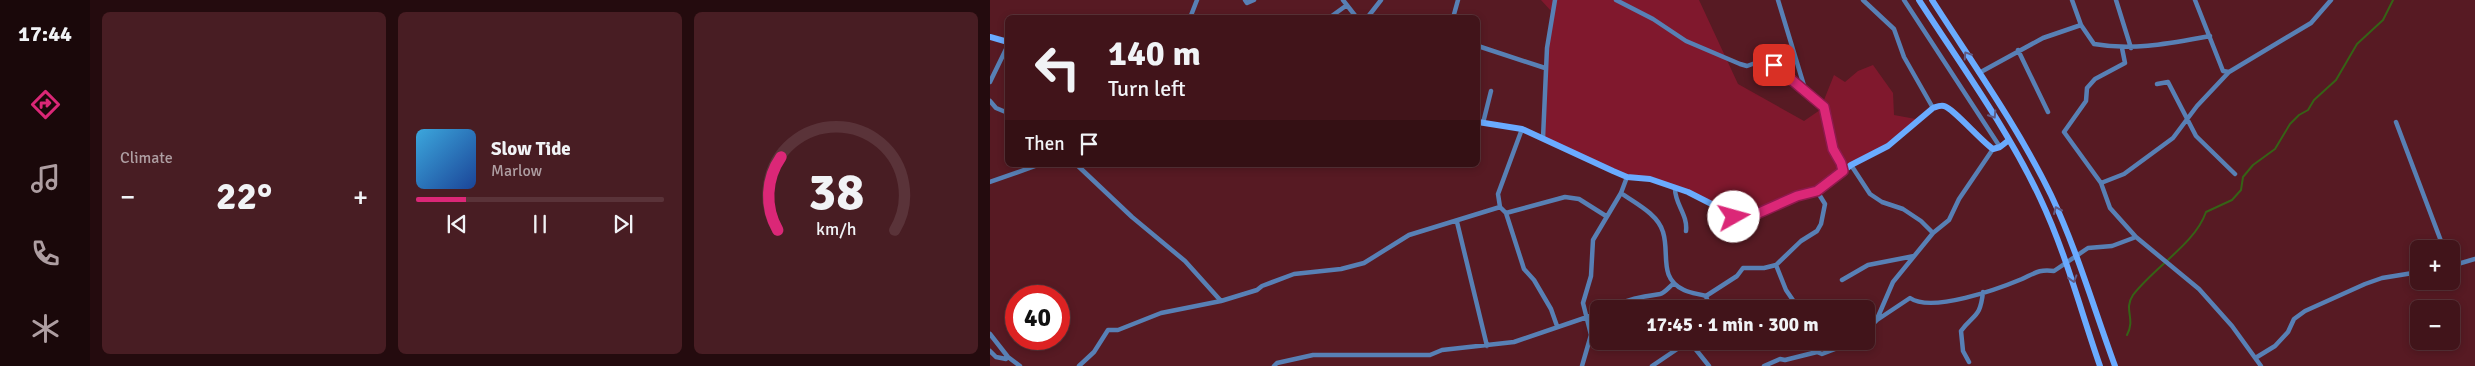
<!DOCTYPE html>
<meta charset="utf-8">
<style>
body{margin:0;font-family:Signika,sans-serif;background:#481d23;color:#f1f3f6;height:100vh;display:flex;flex-direction:column;font-size:19px;white-space:nowrap}
*{box-sizing:border-box;margin:0}
p{font-size:16px;color:#ae9ea2}
.icon{flex:none;width:28px;height:28px;fill:none;stroke:currentColor;stroke-width:2;stroke-linecap:round;stroke-linejoin:round}
.map{position:relative;flex:1;overflow:hidden}
.drawer{display:flex;flex-direction:column;gap:12px;padding:12px;background:#240b0e;width:900px}
.drawer>*{flex:none}
.hud{position:absolute;left:15px;top:15px;width:475px;height:152px;border-radius:8px;box-shadow:0 2px 8px #0003,0 0 0 1px #5a3339;background:#41141a;color:#f1f3f6;overflow:hidden}
.controls{position:absolute;left:1420px;top:240px;display:grid;gap:10px}
.controls a{display:grid;place-items:center;width:50px;height:50px;border-radius:8px;background:#41141a;box-shadow:0 2px 8px #0003,0 0 0 1px #5a3339;font-size:25px}
.speed{position:absolute;left:15px;top:285px;display:flex;gap:10px;font-size:25px;font-weight:700;text-align:center}
.speed>*{display:grid;place-content:center;width:65px;height:65px;border-radius:50%;background:#41141a;box-shadow:0 2px 8px #0003,0 0 0 1px #5a3339;line-height:1}
.speed .limit{border:8px solid #d22;background:#fff;color:#111}
.pin{position:absolute;display:grid;place-items:center;width:42px;height:42px;color:#fff;margin:-21px;border-radius:10px;box-shadow:0 2px 8px #0006}
.me{position:absolute;width:55px;margin:-28px;rotate:83deg;stroke-linejoin:round;filter:drop-shadow(0 0 4px #0008)}
.turn{display:flex;align-items:center;gap:18px;height:105px;padding:0 20px;font-size:22px}
.turn .icon{width:65px;height:65px;stroke-width:2.5}
.turn b{display:block;font-size:35px;line-height:42px}
.then{display:flex;align-items:center;height:48px;padding:0 20px;background:#0003;gap:10px;font-size:19px}
.big{font-size:38px;font-weight:800;line-height:1.1}
.drawer .card{flex:1;display:flex;flex-direction:column;justify-content:center;gap:8px;min-width:0;padding:0 18px;border-radius:8px;background:#481d23}
.drawer .dial{align-items:center;gap:0}
.dial svg{height:130px;overflow:visible;fill:none;stroke:#5a3339;stroke-width:7;stroke-linecap:round;text-anchor:middle}
.dial text{fill:#f1f3f6;stroke:none}
.song{display:flex;align-items:center;gap:15px}
.cover{width:60px;height:60px;border-radius:8px;background:linear-gradient(135deg,hsl(200 70% 55%),hsl(220 70% 35%))}
.played{height:5px;border-radius:2px;background:linear-gradient(90deg,#db2777 20%,#5a3339 20%)}
.keys{display:flex;justify-content:space-around;direction:ltr}
.heat{display:flex;justify-content:space-between;align-items:center;font-size:28px;direction:ltr}
.drawer .tiles{flex:1;display:grid;gap:12px;grid-template-columns:repeat(3,1fr)}
.trip{position:absolute;left:600px;top:300px;width:285px;height:50px;border-radius:8px;background:#41141a;box-shadow:0 2px 8px #0003,0 0 0 1px #5a3339;font-weight:800;line-height:50px;text-align:center}
main{display:flex;flex:1;min-height:0}
.tab-bar{display:flex;flex-direction:column;width:90px;justify-content:space-around;align-items:center;background:#1a080a;color:#ae9ea2}
.tab-bar .icon{width:35px;height:35px}
.tab-bar .current{color:#db2777}
.tab-bar b{font-size:22px;color:#f1f3f6}
.map>svg:first-child{display:block}
</style>
<main>
<nav class="tab-bar">
<b>17:44</b>
<svg class="icon current" aria-label="directions" viewBox="0 0 24 24"><path d="M12 3l9 9-9 9-9-9zM9 14v-3h6M13 9l2 2-2 2"/></svg>
<svg class="icon" aria-label="music" viewBox="0 0 24 24"><path d="M9 18V5l10-2v13"/><circle cx="6" cy="18" r="3"/><circle cx="16" cy="16" r="3"/></svg>
<svg class="icon" aria-label="phone" viewBox="0 0 24 24"><path d="M5 4h4l2 5-3 2q2 4 5 5l2-3 5 2v4C11 20 4 13 5 4z"/></svg>
<svg class="icon" aria-label="climate" viewBox="0 0 24 24"><path d="M12 3v18M4 7l16 10M4 17L20 7"/></svg>
</nav>
<section class="drawer">
<div class="tiles">
<div class="card"><p>Climate</p>
<div class="heat"><a>−</a><b class="big">22°</b><a>+</a></div>
</div>
<div class="card">
<div class="song"><i class="cover"></i><div><b>Slow Tide</b><p>Marlow</p></div></div>
<div class="played"></div>
<div class="keys"><svg class="icon" aria-label="previous" viewBox="0 0 24 24"><path d="M18 5L8 12l10 7zM5 5v14"/></svg><svg class="icon" aria-label="pause" viewBox="0 0 24 24"><path d="M8 5v14M16 5v14"/></svg><svg class="icon" aria-label="next" viewBox="0 0 24 24"><path d="M6 5l10 7-10 7zM19 5v14"/></svg></div>
</div>
<div class="card dial"><svg viewBox="0 0 100 80">
<path d="M14 69A42 42 0 1 1 86 69"/>
<path d="M14 69A42 42 0 0 1 16 24" stroke="#db2777"/>
<text x="50" y="56" font-size="32" font-weight="700">38</text>
<text x="50" y="72" font-size="11">km/h</text>
</svg></div>
</div>
</section>
<div class="map">
<svg width="1485" height="366" viewBox="0 0 1485 366">
<rect width="100%" height="100%" fill="#571a23"/>
<path fill="#80182d" d="M 551,0 L 709,0 L 748,84 L 814,121 L 830,110 L 844,75 L 855,82 L 868,71 L 883,65 L 903,93 L 904,115 L 931,120 L 827,191 L 753,220 L 698,192 L 660,179 L 637,177 L 553,138 L 554,106 L 562,12 Z"/>
<g fill="none" stroke-linecap="round" stroke-linejoin="round">
<path stroke="#366216" stroke-width="2" d="M 1137,335 C 1146,318 1133,310 1143,295 C 1164,267 1205,244 1216,212 L 1242,200 L 1251,190 L 1253,177 L 1263,165 L 1285,149 L 1300,124 L 1309,115 L 1318,110 L 1324,100 L 1346,80 L 1367,44 L 1393,20 L 1403,0"/>
<path stroke="#5880b5" stroke-width="4.5" d="M 255,0 L 257,3 L 264,0
M 353,0 L 367,18
M 626,0 L 663,19 L 696,41 L 750,64 L 757,66 L 771,61 L 783,65 L 815,89
M 788,0 L 815,89 L 834,107 L 843,149 L 851,163 L 853,171
M 873,0 L 904,29 L 914,57 L 943,108
M 914,0 L 1010,147
M 1082,0 L 1091,25 L 1104,44 C 1144,51 1181,43 1220,36
M 1126,0 L 1141,48
M 1205,0 L 1233,71 L 1239,72
M 200,18 L 207,0
M 339,18 L 357,5
M 377,18 L 391,0
M 463,18 L 468,0
M 488,46 L 555,68
M 1132,48 L 1135,63 L 1105,79 L 1097,88 L 1096,101 L 1074,132 L 1111,183 L 1120,208 L 1146,237 L 1209,289 L 1242,326 L 1271,366
M 1028,50 L 1058,112
M 989,73 L 1053,38 L 1091,25
M 0,82 L 18,45
M 1167,84 L 1178,82 L 1206,136 L 1245,174
M 0,101 L 6,108 L 18,113
M 1406,122 L 1454,249
M 493,123 L 501,91
M 553,138 L 557,48 L 565,0
M 87,165 L 142,217 L 195,261 L 231,301 L 267,290 L 272,286 L 304,274 L 351,269 L 374,263 L 419,235 L 510,207 L 508,194 L 532,129
M 861,165 L 880,194 L 892,202 L 913,209 L 931,221 L 943,233
M 0,182 L 48,165
M 1111,183 L 1134,174 L 1183,138 L 1207,106 L 1239,72 L 1321,23 L 1341,0
M 685,189 C 685,204 698,215 696,231
M 631,193 C 645,203 668,214 673,232 C 680,254 668,278 694,290 C 700,293 709,294 716,296
M 510,207 L 516,213 L 534,269 L 544,280 L 561,309 L 567,326
M 516,213 L 575,197 L 589,199 L 616,216
M 467,222 L 497,346
M 786,265 L 796,290 L 809,309
M 1461,266 L 1485,259
M 852,280 L 878,265 L 924,256
M 645,300 L 651,309
M 624,309 C 633,299 656,296 670,294 C 675,293 679,287 683,284
M 720,309 L 716,296 L 747,276 L 753,268 L 774,268 L 786,265 L 811,241 L 827,231 L 831,224 L 835,204 L 827,191
M 887,319 L 903,282 L 943,233 L 959,220 L 969,199 L 1003,149
M 876,331 L 887,320 L 920,298 C 942,313 1008,289 1032,279 C 1045,273 1049,269 1064,271 L 1098,248 L 1122,246 L 1146,237
M 0,334 L 18,357 L 30,366
M 699,341 L 719,366
M 825,341 L 827,352 L 832,354 L 866,341
M 0,351 L 6,357 L 16,359 L 18,357
M 1267,357 L 1285,346 L 1298,332 L 1304,319 L 1315,311 L 1375,284 L 1392,278 L 1429,272
M 979,362 L 973,351 L 971,331 C 984,313 990,319 993,292
M 89,366 L 104,352 L 118,330 L 128,330 L 171,313 L 231,301
M 284,366 L 287,363 L 323,355 L 440,355 L 452,350 L 524,342 L 609,313
M 592,366 L 601,335 L 593,303 L 601,276 L 603,240 L 631,193 L 637,177
M 662,366 L 699,341
M 774,366 L 790,359 L 795,360 L 827,352"/>
<path stroke="#6aabff" stroke-width="6" d="M 929,0 C 971,65 1017,128 1050,198 C 1076,253 1090,309 1110,366
M 942,0 C 983,64 1028,127 1061,195 C 1087,250 1104,309 1125,366
M 0,37 L 18,42
M 488,122 L 532,129 L 623,171 L 637,177 L 660,179 L 698,192 L 753,220 L 807,196 L 827,191 L 861,165 L 898,146 L 943,108 C 946,107 950,105 954,106 C 963,108 991,141 1003,149 L 1010,147 L 1019,140"/>
</g>
<defs><path id="oneway-chevron" d="M-2-3.5L2.5 0L-2 3.5" fill="none" stroke-width="1.6" stroke-linecap="round" stroke-linejoin="round" transform="scale(1.25)"/></defs>
<g stroke="#605b86">
<use href="#oneway-chevron" transform="translate(977 55) rotate(-123)"/>
<use href="#oneway-chevron" transform="translate(1003 115) rotate(57)"/>
<use href="#oneway-chevron" transform="translate(1067 210) rotate(-114)"/>
<use href="#oneway-chevron" transform="translate(1083 279) rotate(73)"/>
</g>
<g fill="none" stroke-linecap="round" stroke-linejoin="round">
<defs>
<path id="route" d="M 744,217 L 753,220 L 807,196 L 827,191 L 853,171 L 851,163 L 843,149 L 834,107 L 784,65"/>
</defs>
<use href="#route" stroke="#8e194d" stroke-width="12"/>
<use href="#route" stroke="#db2777" stroke-width="9"/>
</g>
</svg>
<div class="controls">
<a>+</a>
<a>−</a>
</div>
<div class="speed"><div class="limit">40</div></div>
<div class="pin" style="left:784px;top:65px;background:#d93025"><svg class="icon" aria-label="arrive" viewBox="0 0 24 24"><path d="M6 21V4h12l-3 4 3 4H6"/></svg></div>
<svg class="me" style="left:744px;top:217px" viewBox="-20 -20 40 40"><circle r="19" fill="#fff"/><path d="M0-13L10 11 0 6-10 11z" fill="#db2777"/></svg>
<div class="trip">17:45 · 1 min · 300 m</div>
<div class="hud">
<div class="turn"><svg class="icon" aria-label="left" viewBox="0 0 24 24"><path d="M17 20v-9H6M10 6l-5 5 5 5"/></svg><div><b>140 m</b>Turn left</div></div>
<div class="then">Then<svg class="icon" aria-label="arrive" viewBox="0 0 24 24"><path d="M6 21V4h12l-3 4 3 4H6"/></svg></div>
</div>
</div>
</main>
